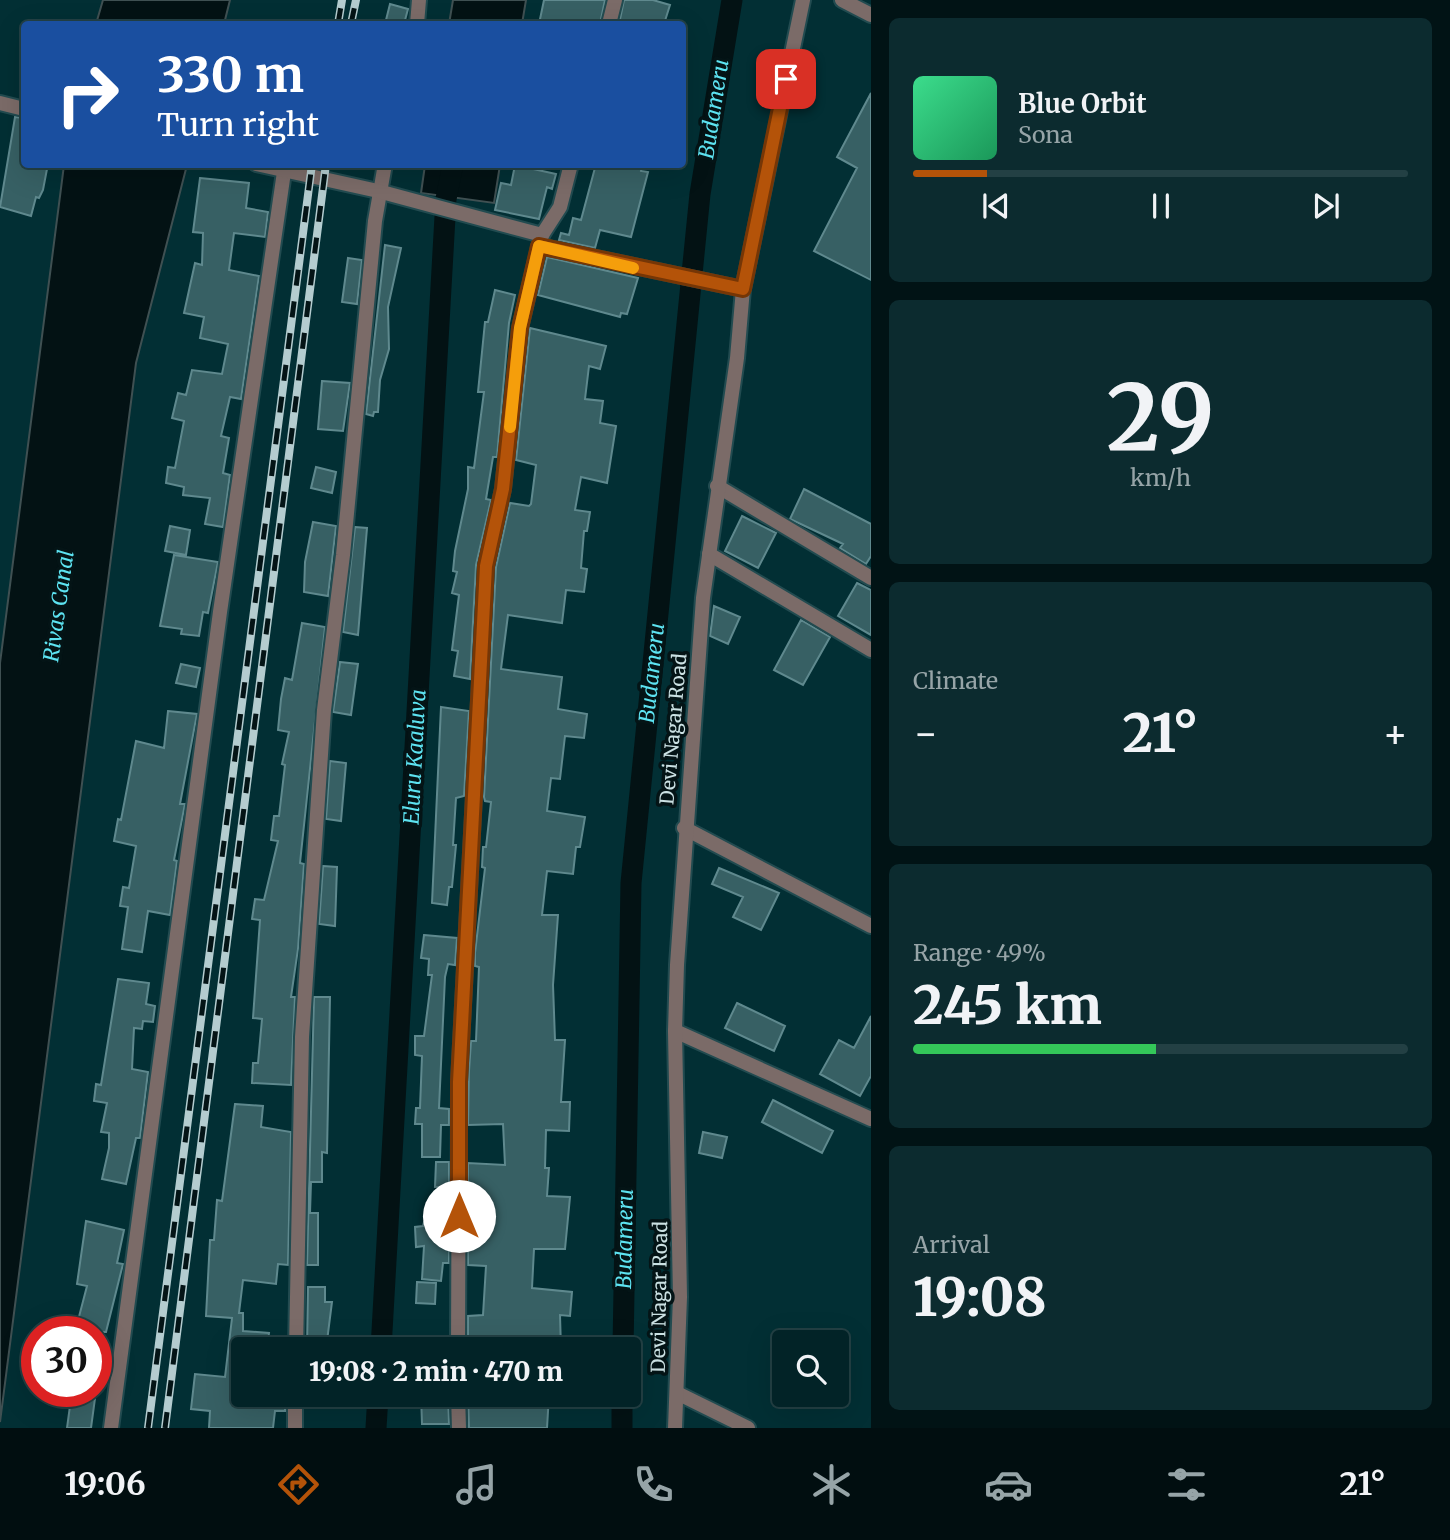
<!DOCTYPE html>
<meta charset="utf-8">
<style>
body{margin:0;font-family:Merriweather,serif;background:#0c2b2f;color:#f1f3f6;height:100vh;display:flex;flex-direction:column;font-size:26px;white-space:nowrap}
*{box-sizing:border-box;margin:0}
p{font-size:23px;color:#96a4a7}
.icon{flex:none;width:38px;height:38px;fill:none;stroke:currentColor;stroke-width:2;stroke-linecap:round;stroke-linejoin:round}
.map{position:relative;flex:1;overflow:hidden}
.drawer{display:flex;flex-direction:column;gap:18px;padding:18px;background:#011315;width:579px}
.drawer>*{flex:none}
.banner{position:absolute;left:21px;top:21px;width:665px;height:147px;border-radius:7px;box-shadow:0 7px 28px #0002,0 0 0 2px #234044;background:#1a4fa0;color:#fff;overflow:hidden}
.fabs{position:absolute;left:772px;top:1330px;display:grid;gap:14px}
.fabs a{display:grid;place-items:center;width:77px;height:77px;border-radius:7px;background:#022327;box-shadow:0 7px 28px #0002,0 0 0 2px #234044;font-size:35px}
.speed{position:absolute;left:21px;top:1316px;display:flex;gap:14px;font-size:35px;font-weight:700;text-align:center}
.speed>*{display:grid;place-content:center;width:91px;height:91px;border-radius:50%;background:#022327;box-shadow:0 7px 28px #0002,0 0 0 2px #234044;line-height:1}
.speed .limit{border:10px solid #d22;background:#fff;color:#111}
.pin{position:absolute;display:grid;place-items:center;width:60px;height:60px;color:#fff;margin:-30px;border-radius:14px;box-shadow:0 4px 10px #0006}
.me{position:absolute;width:77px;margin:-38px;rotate:0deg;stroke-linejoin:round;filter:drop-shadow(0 0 5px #0008)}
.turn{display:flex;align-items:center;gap:24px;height:147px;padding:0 21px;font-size:32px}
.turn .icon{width:91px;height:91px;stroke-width:2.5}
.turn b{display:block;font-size:49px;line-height:60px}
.big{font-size:52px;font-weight:800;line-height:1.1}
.drawer .widget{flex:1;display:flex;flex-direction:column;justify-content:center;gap:10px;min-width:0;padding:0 24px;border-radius:10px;background:#0c2b2f}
.drawer .dial{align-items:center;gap:0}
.dial b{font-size:91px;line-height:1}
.song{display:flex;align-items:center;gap:21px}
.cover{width:84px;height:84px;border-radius:10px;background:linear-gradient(135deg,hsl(150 70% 55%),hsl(150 70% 35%))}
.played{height:7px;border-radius:4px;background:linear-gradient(90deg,#b45309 15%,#234044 15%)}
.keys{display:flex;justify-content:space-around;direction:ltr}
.heat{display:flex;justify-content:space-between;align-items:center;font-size:38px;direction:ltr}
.charge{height:10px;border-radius:5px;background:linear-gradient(90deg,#34c759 49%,#234044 0)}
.trip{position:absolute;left:231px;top:1337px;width:410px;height:70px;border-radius:7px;background:#022327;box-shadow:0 7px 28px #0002,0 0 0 2px #234044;font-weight:800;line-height:70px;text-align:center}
.menu{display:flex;height:112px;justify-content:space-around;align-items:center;background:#010e10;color:#96a4a7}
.menu .icon{width:49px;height:49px}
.menu .on{color:#b45309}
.menu b{font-size:32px;color:#f1f3f6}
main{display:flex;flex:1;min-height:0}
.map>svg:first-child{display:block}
</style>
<main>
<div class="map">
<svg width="871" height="1428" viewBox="0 0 871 1428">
<rect width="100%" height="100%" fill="#022f34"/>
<path fill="#031214" stroke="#3f5052" stroke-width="2" d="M 103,0 L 230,0 L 224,24 L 96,24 Z
M 453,0 L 526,0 L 522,24 L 449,24 Z
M 64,165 L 187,165 L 136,363 L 0,1422 L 0,663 Z
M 425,165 L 500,165 L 494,203 L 421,193 Z"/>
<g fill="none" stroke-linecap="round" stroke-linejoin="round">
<path stroke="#031214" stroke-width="21" d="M 381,1349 L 446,199 L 453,164
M 623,1349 L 631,883 L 700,194 L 732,0
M 376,1428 L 378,1395
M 622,1428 L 622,1395"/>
</g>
<path fill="#376064" stroke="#5f898e" stroke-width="2" d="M 544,0 L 605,0 L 600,24 L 539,24 Z
M 624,0 L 653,0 L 670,5 L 664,24 L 619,24 Z
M 390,4 L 408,9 L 404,24 L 385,24 Z
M 871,93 L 871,280 L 814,251 L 857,168 L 837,157 Z
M 15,117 L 24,118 L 24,164 L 47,169 L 43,190 L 39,198 L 36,197 L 31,216 L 0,207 Z
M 596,164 L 642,164 L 641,171 L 648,172 L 631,237 L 600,230 L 595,248 L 559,240 L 561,233 L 569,235 L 573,218 L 581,220 Z
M 515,165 L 556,174 L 552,189 L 547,187 L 539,219 L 495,210 L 501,183 L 511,185 Z
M 200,178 L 249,183 L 246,208 L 268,212 L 265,237 L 234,233 L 229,270 L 259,276 L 241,399 L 230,397 L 221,436 L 229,438 L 223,473 L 230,475 L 223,527 L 205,524 L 210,498 L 183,495 L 184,487 L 166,483 L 168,467 L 175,468 L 184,421 L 172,418 L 178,393 L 186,395 L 192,370 L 222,374 L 228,344 L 200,338 L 204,317 L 184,313 L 195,263 L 202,265 L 203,233 L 193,232 Z
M 385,245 L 401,248 L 388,307 L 389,349 L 380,380 L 378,412 L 374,412 L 373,416 L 366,414 Z
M 547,257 L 638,278 L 627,314 L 621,313 L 620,317 L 538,295 Z
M 348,258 L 362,260 L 357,304 L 342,302 Z
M 495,290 L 515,295 L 509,323 L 497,457 L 493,457 L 486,499 L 491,500 L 476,565 L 470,679 L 454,676 L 458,651 L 452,650 L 459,595 L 452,593 L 457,572 L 453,571 L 455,551 L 468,489 L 468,467 L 474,468 L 484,392 L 478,392 L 485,322 L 488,322 Z
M 530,328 L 606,346 L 600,369 L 589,366 L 585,399 L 603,401 L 600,423 L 616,426 L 607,483 L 581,477 L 575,510 L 590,512 L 587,531 L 584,531 L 581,568 L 587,569 L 584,592 L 566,590 L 562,623 L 508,615 L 501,669 L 562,677 L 558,709 L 587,714 L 584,738 L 565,736 L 560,779 L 551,778 L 547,811 L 585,817 L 580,847 L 576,847 L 573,874 L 547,871 L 542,915 L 558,915 L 553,985 L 555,1040 L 565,1040 L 561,1102 L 570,1102 L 569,1131 L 546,1130 L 545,1168 L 549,1168 L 547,1196 L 570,1197 L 565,1249 L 534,1249 L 532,1288 L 572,1292 L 570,1316 L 560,1315 L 561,1349 L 468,1349 L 468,1316 L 483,1315 L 486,1266 L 468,1265 L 468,1163 L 505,1165 L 503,1124 L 468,1125 L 469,1071 L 471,1041 L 476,1041 L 479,967 L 475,966 L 475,953 L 485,868 L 482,867 L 483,847 L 486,847 L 491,802 L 485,801 L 484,797 L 496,567 L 510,503 L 529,506 L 531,504 L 536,465 L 516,460 Z
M 322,381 L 350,383 L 343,431 L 318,429 Z
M 316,467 L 336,472 L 332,493 L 311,488 Z
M 804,489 L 871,524 L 871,556 L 866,564 L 840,548 L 843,544 L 790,519 Z
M 742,516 L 776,533 L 758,568 L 725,551 Z
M 313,522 L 336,526 L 328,596 L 304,592 L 305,562 Z
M 170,526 L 190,530 L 186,555 L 165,551 Z
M 355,527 L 367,528 L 358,635 L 343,632 Z
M 174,555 L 218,562 L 208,613 L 203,612 L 199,636 L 181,634 L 182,629 L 160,626 Z
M 857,583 L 871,590 L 871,635 L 838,616 Z
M 714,606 L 740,617 L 728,644 L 710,636 Z
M 801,620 L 830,637 L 803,685 L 774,670 Z
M 302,623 L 325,627 L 300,863 L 304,864 L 298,949 L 291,997 L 295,997 L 291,1085 L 252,1083 L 253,1063 L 258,1063 L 262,1019 L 253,1018 L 260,920 L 252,919 L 255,899 L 264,900 L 278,841 L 271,840 L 274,816 L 279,816 L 285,765 L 282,764 L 289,732 L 278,730 L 281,699 L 285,678 L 292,680 Z
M 340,662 L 358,664 L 351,715 L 333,712 Z
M 181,664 L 200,668 L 196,687 L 176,683 Z
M 441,707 L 469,711 L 464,796 L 456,798 L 453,845 L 456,845 L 452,887 L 449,887 L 447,905 L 432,903 Z
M 168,711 L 197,714 L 180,804 L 185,804 L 174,860 L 177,861 L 170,915 L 148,911 L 142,952 L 122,949 L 128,907 L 120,906 L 123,887 L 129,888 L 136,846 L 114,841 L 118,819 L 121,820 L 136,741 L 164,748 Z
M 330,761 L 346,763 L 341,821 L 326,819 Z
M 323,866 L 337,867 L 335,926 L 319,924 Z
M 719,868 L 779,893 L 761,930 L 733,917 L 743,897 L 712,884 Z
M 424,935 L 457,938 L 455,965 L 448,964 L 445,977 L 439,1108 L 449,1109 L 449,1125 L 441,1125 L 440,1157 L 422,1157 L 422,1124 L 415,1124 L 416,1108 L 420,1108 L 422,1056 L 415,1055 L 415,1036 L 424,1036 L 432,975 L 428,975 L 429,959 L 421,958 Z
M 118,979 L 149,983 L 146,1004 L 155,1006 L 153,1022 L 143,1021 L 142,1029 L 134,1028 L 132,1069 L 148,1072 L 140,1138 L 136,1138 L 126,1184 L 102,1179 L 109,1148 L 109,1133 L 101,1132 L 107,1103 L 94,1101 L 96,1084 L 101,1085 Z
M 314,997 L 330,997 L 327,1153 L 322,1152 L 322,1182 L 311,1182 L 310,1213 L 318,1213 L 318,1265 L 307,1265 Z
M 737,1003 L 785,1026 L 774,1051 L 725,1028 Z
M 871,1016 L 871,1076 L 860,1096 L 820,1074 L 839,1040 L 854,1048 Z
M 773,1100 L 833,1131 L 822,1153 L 762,1122 Z
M 235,1104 L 263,1106 L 261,1127 L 291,1132 L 288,1265 L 278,1264 L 276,1284 L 243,1280 L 239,1313 L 243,1313 L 243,1331 L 269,1333 L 267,1349 L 243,1349 L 243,1395 L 285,1395 L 285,1411 L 275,1411 L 273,1428 L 209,1428 L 210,1411 L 191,1409 L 195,1374 L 225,1377 L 232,1318 L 206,1316 L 210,1240 L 214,1240 L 217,1200 L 222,1201 Z
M 703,1132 L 727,1137 L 722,1158 L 699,1153 Z
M 436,1162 L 449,1162 L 449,1187 L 435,1187 Z
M 86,1221 L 124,1230 L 117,1263 L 123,1264 L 106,1332 L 75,1332 L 87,1286 L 77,1284 Z
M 424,1222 L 449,1224 L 449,1263 L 443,1263 L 441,1281 L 422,1279 L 424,1246 L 416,1247 L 415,1227 L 423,1226 Z
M 417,1282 L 436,1283 L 435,1304 L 416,1303 Z
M 308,1287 L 325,1287 L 325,1302 L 332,1302 L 326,1349 L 307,1349 Z
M 72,1391 L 96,1391 L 91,1428 L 67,1428 Z
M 421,1395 L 448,1395 L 449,1424 L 422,1424 Z
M 468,1395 L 549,1395 L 547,1428 L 469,1428 Z"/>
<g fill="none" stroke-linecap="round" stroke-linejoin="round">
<defs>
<path id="minor" d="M 842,0 L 871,15
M 417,24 L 419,0
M 539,246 L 743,289
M 717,486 L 871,578
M 709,554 L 871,650
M 684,828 L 871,926
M 675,1031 L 871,1119
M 296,1349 L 302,1037 L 324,710 L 343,555 L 375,221 L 385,164
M 458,1349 L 459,1082 L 486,566 L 503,489 L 520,328 L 542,235
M 677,1393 L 748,1428
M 458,1395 L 459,1428
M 111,1428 L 220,612 L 284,172
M 295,1428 L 295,1395"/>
<path id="tertiary" d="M 609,24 L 615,0
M 0,103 L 24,109
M 256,164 L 378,191 L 542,235 L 560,207 L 571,164
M 675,1428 L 680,1297 L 675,1031 L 677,965 L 703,598 L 737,358 L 743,289 L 803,0"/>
</defs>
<use href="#minor" stroke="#224b50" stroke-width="18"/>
<use href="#tertiary" stroke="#224b50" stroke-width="18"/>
<use href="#minor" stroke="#7b6b68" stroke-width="14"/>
<use href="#tertiary" stroke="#7b6b68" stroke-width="14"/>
<defs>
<path id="rail" d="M 338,24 L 342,0
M 351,24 L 356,0
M 148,1428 L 312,164
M 165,1428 L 326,164"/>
</defs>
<use href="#rail" stroke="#b4cccf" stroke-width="8"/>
<use href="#rail" stroke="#041416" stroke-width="5" stroke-dasharray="16" stroke-linecap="butt"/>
</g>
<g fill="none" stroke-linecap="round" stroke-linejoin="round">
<defs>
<path id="route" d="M 459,1216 L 459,1082 L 486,566 L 503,489 L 520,328 L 539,246 L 743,289 L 786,79"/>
</defs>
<use href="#route" stroke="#753606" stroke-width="18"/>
<use href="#route" stroke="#b45309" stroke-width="12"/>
<path stroke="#f59e0b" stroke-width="12" d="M 510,427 L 520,328 L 539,246 L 633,268"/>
</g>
<g text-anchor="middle" stroke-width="7" stroke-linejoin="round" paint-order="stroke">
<g font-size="19" fill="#cbe1e3" stroke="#041416">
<text transform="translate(673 729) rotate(-85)" y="7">Devi Nagar Road</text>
<text transform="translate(659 1297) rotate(-89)" y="7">Devi Nagar Road</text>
</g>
<g font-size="21" font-style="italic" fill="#5de3f1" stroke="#041416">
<text transform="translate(714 109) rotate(-81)" y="7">Budameru</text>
<text transform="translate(59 606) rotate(-82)" y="7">Rivas Canal</text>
<text transform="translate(652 673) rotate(-84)" y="7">Budameru</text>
<text transform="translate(415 757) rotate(-87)" y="7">Eluru Kaaluva</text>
<text transform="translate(625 1239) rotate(-89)" y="7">Budameru</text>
</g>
</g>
</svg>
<div class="fabs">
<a><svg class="icon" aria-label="search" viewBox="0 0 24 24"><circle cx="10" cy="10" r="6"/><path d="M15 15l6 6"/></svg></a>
</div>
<div class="speed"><div class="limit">30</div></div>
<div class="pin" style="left:786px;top:79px;background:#d93025"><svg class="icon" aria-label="arrive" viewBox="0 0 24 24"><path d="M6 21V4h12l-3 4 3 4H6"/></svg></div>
<svg class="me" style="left:459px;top:1216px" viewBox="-20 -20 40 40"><circle r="19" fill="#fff"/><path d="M0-13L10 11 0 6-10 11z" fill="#b45309"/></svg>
<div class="trip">19:08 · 2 min · 470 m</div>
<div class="banner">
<div class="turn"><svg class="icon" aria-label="right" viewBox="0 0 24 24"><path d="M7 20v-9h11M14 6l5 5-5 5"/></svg><div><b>330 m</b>Turn right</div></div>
</div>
</div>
<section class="drawer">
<div class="widget">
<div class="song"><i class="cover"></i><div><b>Blue Orbit</b><p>Sona</p></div></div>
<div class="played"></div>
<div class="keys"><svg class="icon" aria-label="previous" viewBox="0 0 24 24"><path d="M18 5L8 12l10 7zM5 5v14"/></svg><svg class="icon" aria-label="pause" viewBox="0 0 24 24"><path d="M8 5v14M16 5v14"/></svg><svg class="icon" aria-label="next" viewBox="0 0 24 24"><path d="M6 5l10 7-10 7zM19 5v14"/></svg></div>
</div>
<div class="widget dial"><b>29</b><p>km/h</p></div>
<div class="widget"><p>Climate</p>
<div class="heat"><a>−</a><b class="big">21°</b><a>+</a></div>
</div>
<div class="widget"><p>Range · 49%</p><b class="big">245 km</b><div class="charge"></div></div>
<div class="widget"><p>Arrival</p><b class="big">19:08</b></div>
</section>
</main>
<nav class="menu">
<b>19:06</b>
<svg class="icon on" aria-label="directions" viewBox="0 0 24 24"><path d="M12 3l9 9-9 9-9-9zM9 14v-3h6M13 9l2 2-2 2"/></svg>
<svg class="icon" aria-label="music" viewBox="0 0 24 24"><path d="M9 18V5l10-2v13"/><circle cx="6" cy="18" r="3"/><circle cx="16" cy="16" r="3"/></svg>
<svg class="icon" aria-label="phone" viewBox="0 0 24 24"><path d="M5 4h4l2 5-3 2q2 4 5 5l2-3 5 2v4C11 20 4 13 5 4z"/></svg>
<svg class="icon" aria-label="climate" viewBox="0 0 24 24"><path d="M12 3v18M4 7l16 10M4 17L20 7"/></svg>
<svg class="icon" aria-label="car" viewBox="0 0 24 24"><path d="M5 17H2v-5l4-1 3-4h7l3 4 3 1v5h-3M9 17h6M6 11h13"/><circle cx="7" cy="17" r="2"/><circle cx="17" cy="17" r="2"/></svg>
<svg class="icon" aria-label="filters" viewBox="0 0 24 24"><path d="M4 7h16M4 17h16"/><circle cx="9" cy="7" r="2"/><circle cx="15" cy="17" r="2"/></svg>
<b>21°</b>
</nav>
